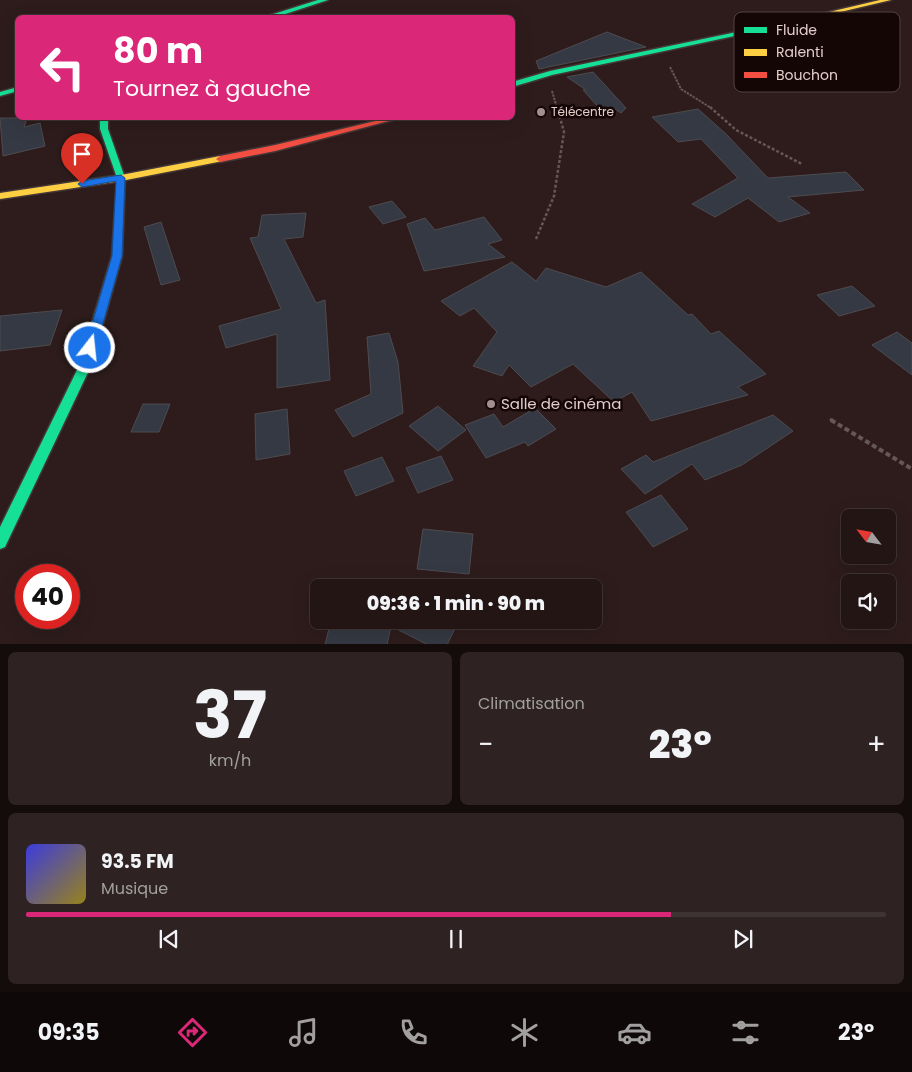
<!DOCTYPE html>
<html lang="fr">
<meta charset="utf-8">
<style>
body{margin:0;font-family:Poppins,sans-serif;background:#2e2222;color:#f1f3f6;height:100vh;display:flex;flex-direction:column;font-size:19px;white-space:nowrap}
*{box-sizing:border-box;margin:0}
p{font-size:16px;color:#a29fa0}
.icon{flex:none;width:28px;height:28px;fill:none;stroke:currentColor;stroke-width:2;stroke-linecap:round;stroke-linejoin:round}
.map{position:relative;height:644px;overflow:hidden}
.side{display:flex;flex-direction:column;gap:8px;padding:8px;background:#130c0b;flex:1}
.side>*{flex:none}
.top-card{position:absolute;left:15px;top:15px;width:500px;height:105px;border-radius:8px;box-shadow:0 5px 20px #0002,0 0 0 1px #3f3434;background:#db2777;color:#fff;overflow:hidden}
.needle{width:32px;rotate:301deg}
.tools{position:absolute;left:841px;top:509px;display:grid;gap:10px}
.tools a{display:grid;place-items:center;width:55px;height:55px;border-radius:8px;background:#221514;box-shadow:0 5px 20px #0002,0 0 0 1px #3f3434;font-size:25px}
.speed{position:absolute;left:15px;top:564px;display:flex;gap:10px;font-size:25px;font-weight:700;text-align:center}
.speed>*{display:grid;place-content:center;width:65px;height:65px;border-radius:50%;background:#221514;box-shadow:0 5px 20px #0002,0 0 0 1px #3f3434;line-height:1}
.speed .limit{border:8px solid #d22;background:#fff;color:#111}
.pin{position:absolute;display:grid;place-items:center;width:42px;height:42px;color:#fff;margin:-51px -21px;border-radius:50% 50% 50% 0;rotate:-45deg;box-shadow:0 0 5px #0007}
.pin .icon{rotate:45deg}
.me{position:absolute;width:55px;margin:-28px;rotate:16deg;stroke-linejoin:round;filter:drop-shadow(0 0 4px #0008)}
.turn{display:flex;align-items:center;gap:18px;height:105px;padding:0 15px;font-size:22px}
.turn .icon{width:65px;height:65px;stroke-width:2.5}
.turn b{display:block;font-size:35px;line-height:42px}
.big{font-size:38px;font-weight:800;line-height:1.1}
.side .card{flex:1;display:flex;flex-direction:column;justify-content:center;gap:8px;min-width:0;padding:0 18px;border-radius:8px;background:#2e2222}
.side .dial{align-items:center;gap:0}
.dial b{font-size:65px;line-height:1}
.song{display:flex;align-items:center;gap:15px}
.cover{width:60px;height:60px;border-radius:8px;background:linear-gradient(135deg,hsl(240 70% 55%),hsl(50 70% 35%))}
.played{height:5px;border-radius:2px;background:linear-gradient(90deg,#db2777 75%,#3f3434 75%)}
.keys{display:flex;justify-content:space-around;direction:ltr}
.heat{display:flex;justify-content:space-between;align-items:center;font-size:28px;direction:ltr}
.side .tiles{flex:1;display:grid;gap:8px;grid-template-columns:1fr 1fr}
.card:last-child{grid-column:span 2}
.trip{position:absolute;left:310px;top:579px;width:292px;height:50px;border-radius:8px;background:#221514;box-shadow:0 5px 20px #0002,0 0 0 1px #3f3434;font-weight:800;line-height:50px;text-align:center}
.menu{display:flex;height:80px;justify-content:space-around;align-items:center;background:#0e0808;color:#a29fa0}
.menu .icon{width:35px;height:35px}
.menu .on{color:#db2777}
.menu b{font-size:22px;color:#f1f3f6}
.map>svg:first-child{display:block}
</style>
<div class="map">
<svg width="912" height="645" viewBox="0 0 912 645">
<rect width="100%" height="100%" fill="#2d1c1b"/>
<path fill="#353943" stroke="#4e4b50" d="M 607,32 L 646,47 L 539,69 L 536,61 Z
M 593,72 L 626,108 L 621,113 L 615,109 L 601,110 L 583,90 L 586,90 L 567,77 Z
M 698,109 L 726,134 L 768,178 L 846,172 L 864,190 L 788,197 L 810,213 L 779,222 L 748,198 L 715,217 L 692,204 L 738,178 L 701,139 L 678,142 L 652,117 Z
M 0,118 L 27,118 L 24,127 L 40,123 L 45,146 L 3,156 Z
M 392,201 L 406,217 L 383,224 L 369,207 Z
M 306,213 L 303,237 L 284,239 L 316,303 L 325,300 L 330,380 L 277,388 L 277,334 L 226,348 L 219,326 L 281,309 L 250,238 L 258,237 L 262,215 Z
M 484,217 L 502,240 L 488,244 L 505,257 L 424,271 L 407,224 L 425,218 L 435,230 Z
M 161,222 L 180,280 L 161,285 L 144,227 Z
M 512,262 L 536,281 L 546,268 L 606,287 L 641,272 L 688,315 L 692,314 L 711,334 L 719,331 L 766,374 L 738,387 L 748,395 L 651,421 L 632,392 L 614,402 L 573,364 L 531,387 L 509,365 L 502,376 L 473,366 L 497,332 L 474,308 L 460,316 L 441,301 Z
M 852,286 L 875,306 L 839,316 L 817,295 Z
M 62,310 L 50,345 L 0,351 L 0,316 Z
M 897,332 L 912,343 L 912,375 L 872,345 Z
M 389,333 L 398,362 L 403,413 L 353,437 L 335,410 L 371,394 L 367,337 Z
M 143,404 L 170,404 L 159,432 L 131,432 Z
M 438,406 L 466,430 L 438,451 L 409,426 Z
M 535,408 L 556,429 L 528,446 L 525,442 L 486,458 L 465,425 L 494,414 L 503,427 Z
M 287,409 L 290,454 L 256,460 L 255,414 Z
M 773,415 L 793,431 L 742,465 L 705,480 L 692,464 L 645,494 L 621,469 L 646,455 L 653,462 Z
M 441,456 L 453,480 L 418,493 L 406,468 Z
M 382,457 L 394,481 L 356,496 L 344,471 Z
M 661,495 L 688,529 L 653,547 L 626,512 Z
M 423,529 L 473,534 L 469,574 L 417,569 Z
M 331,620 L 459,620 L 447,645 L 428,645 L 391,626 L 387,645 L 325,645 Z"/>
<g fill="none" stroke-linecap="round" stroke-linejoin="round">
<defs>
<path id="fast" d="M 318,0 L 328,0 L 273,18 L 261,18 Z
M 751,29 L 754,31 L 753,32 L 552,75 L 512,87 L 512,82 L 550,71 Z
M 18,87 L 18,91 L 0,96 L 0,92 Z
M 100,118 L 108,118 L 108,129 L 125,178 L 122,256 L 91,366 L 5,547 L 0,549 L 0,527 L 79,366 L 112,256 L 117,178 L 100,129 Z"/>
<path id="slow" d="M 880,0 L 891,0 L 751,33 L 748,31 Z
M 220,156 L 224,159 L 223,161 L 121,181 L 0,199 L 0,193 L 121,175 Z"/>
<path id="jam" d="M 388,118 L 400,118 L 275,151 L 220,162 L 216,159 L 220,156 L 275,145 Z"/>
</defs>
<use href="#fast" stroke="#453737" stroke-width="3"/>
<use href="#slow" stroke="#453737" stroke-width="3"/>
<use href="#jam" stroke="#453737" stroke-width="3"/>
<path stroke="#645756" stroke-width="2" stroke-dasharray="2.5 1" stroke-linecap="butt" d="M 670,67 L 681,89 L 711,108
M 552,91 L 557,108"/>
<path stroke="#645756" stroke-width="2.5" stroke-dasharray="3 2" stroke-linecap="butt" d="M 710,107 L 736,130 L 802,164
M 536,239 L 554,196 L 564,132 L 557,107"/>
<path stroke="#645756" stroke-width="3" stroke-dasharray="4 2.5" stroke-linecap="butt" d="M 830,419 L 833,421"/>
<path stroke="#645756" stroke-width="4" stroke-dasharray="5 3" stroke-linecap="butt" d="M 831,420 L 912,469"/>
<use href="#fast" fill="#16e098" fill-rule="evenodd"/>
<use href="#slow" fill="#ffcf43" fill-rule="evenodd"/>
<use href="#jam" fill="#f24e42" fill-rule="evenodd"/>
</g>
<path fill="#1a73e8" stroke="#114b97" d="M 121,175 L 125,178 L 122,256 L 96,348 L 90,352 L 85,348 L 112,256 L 116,181 L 82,187 L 78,184 L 82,181 Z"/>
<g fill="#a38f8d" stroke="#130605" stroke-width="2">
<circle cx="541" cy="112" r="5"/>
<circle cx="491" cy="404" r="5"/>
</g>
<g text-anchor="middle" stroke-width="5" stroke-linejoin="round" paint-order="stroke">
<g font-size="12" fill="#e3cdca" stroke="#130605" text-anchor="start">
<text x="551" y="116">Télécentre</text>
</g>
<g font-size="15" fill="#e3cdca" stroke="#130605" text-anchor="start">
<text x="501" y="409">Salle de cinéma</text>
</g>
</g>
<rect x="734" y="12" width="166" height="80" rx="8" fill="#130605" stroke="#514240" stroke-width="1"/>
<rect x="744" y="27" width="23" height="6" fill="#16e098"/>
<rect x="744" y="49" width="23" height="7" fill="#ffcf43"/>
<rect x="744" y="72" width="23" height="6" fill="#f24e42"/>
<g font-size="14" fill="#e3cdca">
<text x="776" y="35">Fluide</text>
<text x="776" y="57">Ralenti</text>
<text x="776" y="80">Bouchon</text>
</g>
</svg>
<div class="tools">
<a><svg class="needle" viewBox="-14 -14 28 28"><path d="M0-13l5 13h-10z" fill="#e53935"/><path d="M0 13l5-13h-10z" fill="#a29fa0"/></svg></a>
<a><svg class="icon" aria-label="sound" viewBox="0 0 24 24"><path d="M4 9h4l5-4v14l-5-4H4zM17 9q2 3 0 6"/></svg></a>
</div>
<div class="speed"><div class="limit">40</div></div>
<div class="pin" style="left:82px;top:184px;background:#d93025"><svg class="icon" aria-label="arrive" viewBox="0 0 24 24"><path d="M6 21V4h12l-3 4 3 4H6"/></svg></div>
<svg class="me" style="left:90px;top:348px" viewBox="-20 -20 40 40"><circle r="17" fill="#1a73e8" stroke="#fff" stroke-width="3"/><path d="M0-11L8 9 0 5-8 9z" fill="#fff"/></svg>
<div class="trip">09:36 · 1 min · 90 m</div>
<div class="top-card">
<div class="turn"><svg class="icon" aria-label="left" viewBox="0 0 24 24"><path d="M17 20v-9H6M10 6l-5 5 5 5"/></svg><div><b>80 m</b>Tournez à gauche</div></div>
</div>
</div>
<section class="side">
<div class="tiles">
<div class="card dial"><b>37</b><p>km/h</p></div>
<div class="card"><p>Climatisation</p>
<div class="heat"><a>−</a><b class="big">23°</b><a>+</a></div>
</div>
<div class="card">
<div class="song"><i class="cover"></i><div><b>93.5 FM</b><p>Musique</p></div></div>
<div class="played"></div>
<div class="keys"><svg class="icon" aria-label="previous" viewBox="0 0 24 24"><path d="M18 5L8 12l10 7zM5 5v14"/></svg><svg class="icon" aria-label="pause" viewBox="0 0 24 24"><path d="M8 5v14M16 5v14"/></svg><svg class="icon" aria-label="next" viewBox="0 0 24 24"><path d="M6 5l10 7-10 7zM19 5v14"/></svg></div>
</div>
</div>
</section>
<nav class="menu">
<b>09:35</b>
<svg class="icon on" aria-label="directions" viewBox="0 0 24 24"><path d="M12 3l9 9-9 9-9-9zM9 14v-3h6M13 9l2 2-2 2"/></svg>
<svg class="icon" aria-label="music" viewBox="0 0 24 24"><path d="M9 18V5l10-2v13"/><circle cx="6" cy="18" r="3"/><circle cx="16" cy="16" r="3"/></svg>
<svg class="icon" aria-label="phone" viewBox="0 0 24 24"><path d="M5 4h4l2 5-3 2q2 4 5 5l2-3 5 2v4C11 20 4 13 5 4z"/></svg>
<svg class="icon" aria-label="climate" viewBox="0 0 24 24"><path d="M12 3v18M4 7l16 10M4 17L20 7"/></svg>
<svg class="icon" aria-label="car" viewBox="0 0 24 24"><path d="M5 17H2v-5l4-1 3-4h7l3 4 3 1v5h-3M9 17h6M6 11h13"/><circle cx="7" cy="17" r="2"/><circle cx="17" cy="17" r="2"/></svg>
<svg class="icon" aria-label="filters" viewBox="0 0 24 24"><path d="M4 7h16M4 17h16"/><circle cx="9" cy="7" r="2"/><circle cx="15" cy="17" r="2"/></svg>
<b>23°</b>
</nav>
